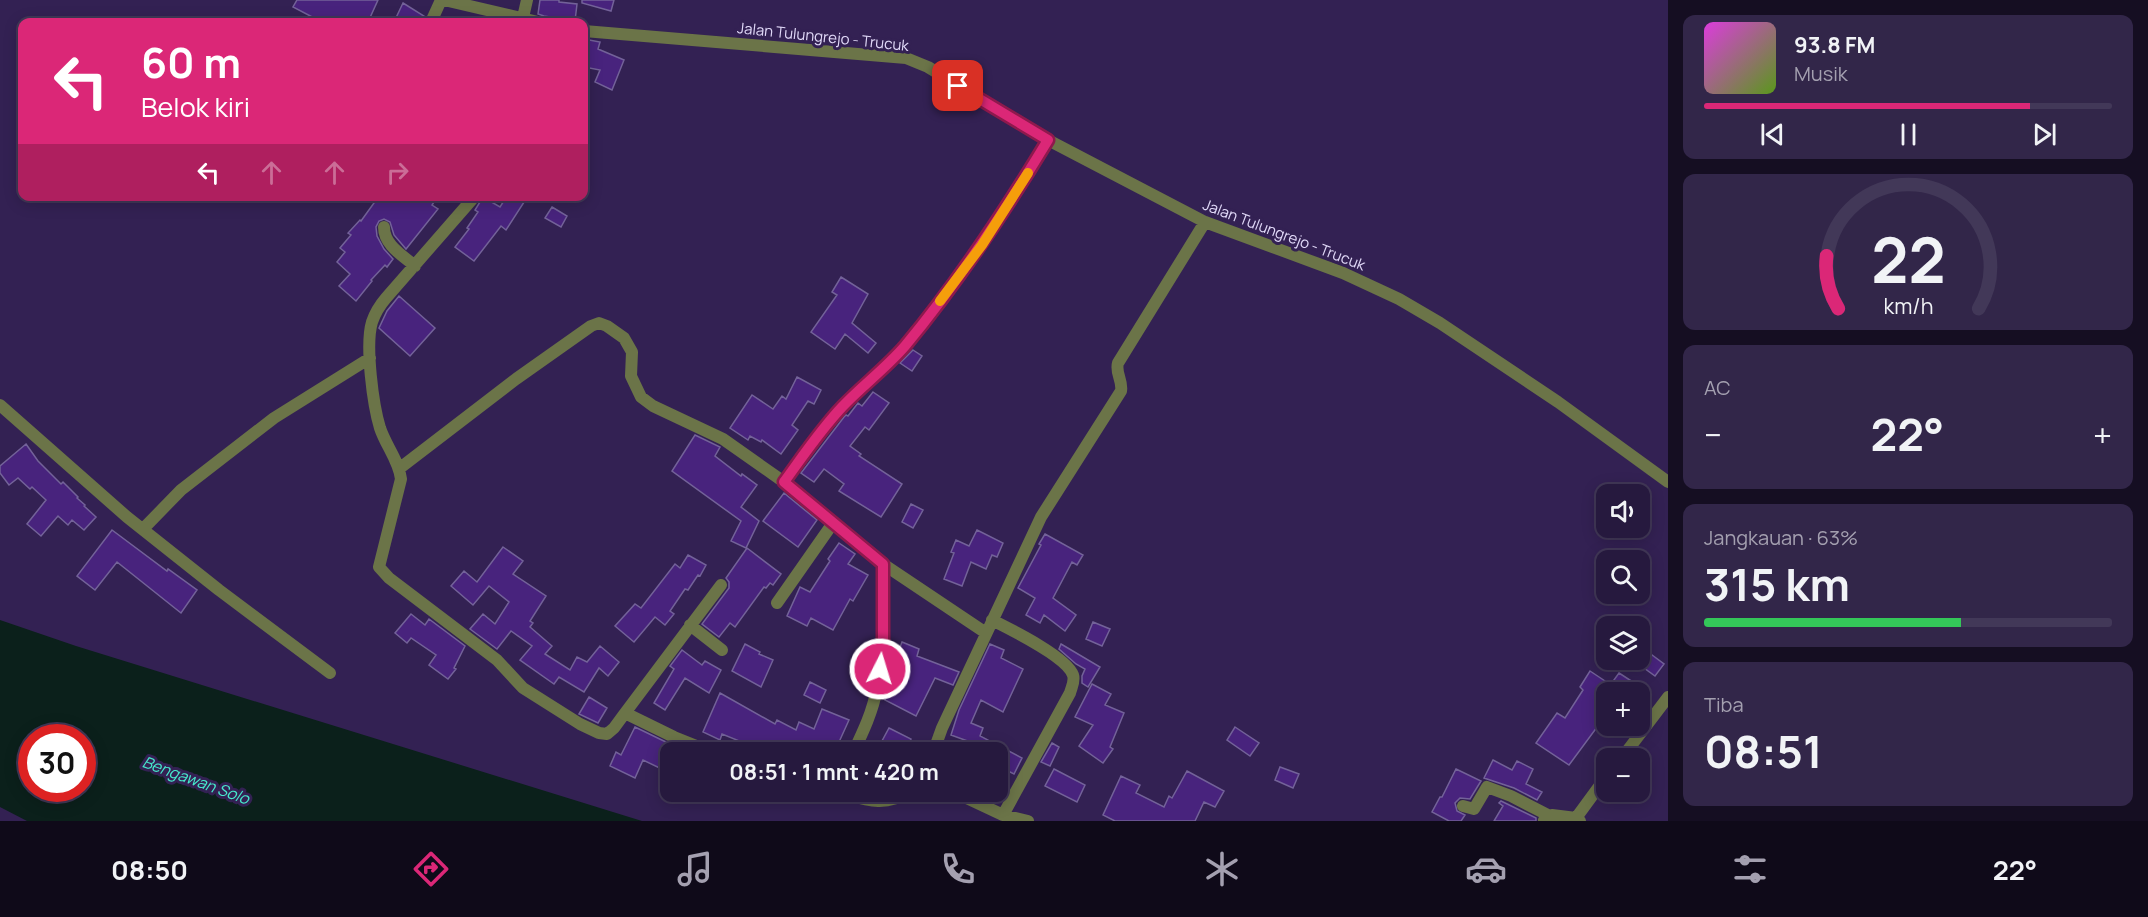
<!DOCTYPE html>
<html lang="id">
<meta charset="utf-8">
<style>
body{margin:0;font-family:Manrope,sans-serif;background:#322649;color:#f1f3f6;height:100vh;display:flex;flex-direction:column;font-size:22px;white-space:nowrap}
*{box-sizing:border-box;margin:0}
p{font-size:20px;color:#a4a0b0}
.icon{flex:none;width:33px;height:33px;fill:none;stroke:currentColor;stroke-width:2;stroke-linecap:round;stroke-linejoin:round}
.map{position:relative;flex:1;overflow:hidden}
.sheet{display:flex;flex-direction:column;gap:15px;padding:15px;background:#150e22;width:480px}
.sheet>*{flex:none}
.guide{position:absolute;left:18px;top:18px;width:570px;height:183px;border-radius:12px;box-shadow:0 3px 15px #0003,0 0 0 2px #423858;background:#db2777;color:#fff;overflow:hidden}
.fabs{position:absolute;left:1596px;top:484px;display:grid;gap:12px}
.fabs a{display:grid;place-items:center;width:54px;height:54px;border-radius:12px;background:#26193e;box-shadow:0 3px 15px #0003,0 0 0 2px #423858;font-size:30px}
.speed{position:absolute;left:18px;top:724px;display:flex;gap:12px;font-size:30px;font-weight:700;text-align:center}
.speed>*{display:grid;place-content:center;width:78px;height:78px;border-radius:50%;background:#26193e;box-shadow:0 3px 15px #0003,0 0 0 2px #423858;line-height:1}
.speed .limit{border:9px solid #d22;background:#fff;color:#111}
.pin{position:absolute;display:grid;place-items:center;width:51px;height:51px;color:#fff;margin:-26px;border-radius:12px;box-shadow:0 3px 9px #0006}
.me{position:absolute;width:66px;margin:-33px;rotate:5deg;stroke-linejoin:round;filter:drop-shadow(0 0 4px #0008)}
.turn{display:flex;align-items:center;gap:21px;height:126px;padding:0 24px;font-size:27px}
.turn .icon{width:78px;height:78px;stroke-width:2.5}
.turn b{display:block;font-size:42px;line-height:51px}
.lanes{display:flex;align-items:center;height:57px;padding:0 24px;background:#0003;justify-content:center;gap:30px;direction:ltr}
.lanes .off{opacity:.35}
.big{font-size:45px;font-weight:700;line-height:1.1}
.sheet .card{flex:1;display:flex;flex-direction:column;justify-content:center;gap:9px;min-width:0;padding:0 21px;border-radius:12px;background:#322649}
.sheet .dial{align-items:center;gap:0}
.dial svg{height:156px;overflow:visible;fill:none;stroke:#423858;stroke-width:7;stroke-linecap:round;text-anchor:middle}
.dial text{fill:#f1f3f6;stroke:none}
.song{display:flex;align-items:center;gap:18px}
.cover{width:72px;height:72px;border-radius:9px;background:linear-gradient(135deg,hsl(300 70% 55%),hsl(90 70% 35%))}
.played{height:6px;border-radius:3px;background:linear-gradient(90deg,#db2777 80%,#423858 80%)}
.keys{display:flex;justify-content:space-around;direction:ltr}
.heat{display:flex;justify-content:space-between;align-items:center;font-size:33px;direction:ltr}
.charge{height:9px;border-radius:4px;background:linear-gradient(90deg,#34c759 63%,#423858 0)}
.trip{position:absolute;left:660px;top:742px;width:348px;height:60px;border-radius:12px;background:#26193e;box-shadow:0 3px 15px #0003,0 0 0 2px #423858;font-weight:700;line-height:60px;text-align:center}
.tab-bar{display:flex;height:96px;justify-content:space-around;align-items:center;background:#0f0a19;color:#a4a0b0}
.tab-bar .icon{width:42px;height:42px}
.tab-bar .active{color:#db2777}
.tab-bar b{font-size:27px;color:#f1f3f6}
main{display:flex;flex:1;min-height:0}
.map>svg:first-child{display:block}
</style>
<main>
<div class="map">
<svg width="1668" height="821" viewBox="0 0 1668 821">
<rect width="100%" height="100%" fill="#332153"/>
<path fill="#0b201b" fill-rule="evenodd" d="M 0,620 L 76,646 L 642,821 L 27,821 L 0,807 ZM 32,738 L 82,738 L 82,789 L 32,789 Z"/>
<path fill="#48237d" stroke="#736299" stroke-width="1.5" d="M 297,0 L 378,0 L 368,22 L 328,22 L 316,17 L 316,19 L 293,7 Z
M 540,0 L 559,0 L 559,2 L 577,4 L 575,21 L 544,16 L 538,14 Z
M 582,0 L 614,0 L 611,11 L 582,3 Z
M 403,3 L 424,16 L 423,22 L 394,22 Z
M 584,39 L 600,42 L 598,49 L 624,60 L 612,90 L 595,82 L 600,70 L 584,67 Z
M 379,196 L 438,196 L 432,205 L 438,209 L 406,249 L 394,235 L 390,222 L 384,219 L 379,221 L 376,227 L 377,236 L 384,249 L 393,259 L 387,267 L 385,265 L 371,280 L 372,281 L 356,301 L 339,286 L 350,274 L 337,262 L 345,252 L 340,248 L 351,235 L 348,233 L 360,220 L 361,221 Z
M 507,196 L 528,196 L 506,230 L 501,226 L 474,261 L 455,247 L 469,229 L 467,228 L 478,212 L 475,210 L 483,197 L 500,207 Z
M 552,207 L 567,216 L 561,227 L 545,218 Z
M 841,277 L 868,294 L 852,323 L 876,343 L 868,353 L 845,334 L 835,349 L 811,332 L 837,295 L 832,292 Z
M 399,296 L 435,328 L 410,356 L 379,328 L 387,311 Z
M 913,350 L 922,356 L 912,371 L 900,363 Z
M 797,377 L 821,390 L 814,404 L 808,401 L 792,425 L 798,430 L 781,454 L 762,440 L 761,442 L 750,436 L 748,440 L 730,428 L 752,395 L 773,409 L 782,396 L 786,399 Z
M 873,392 L 889,403 L 869,430 L 865,427 L 850,446 L 861,454 L 859,456 L 902,484 L 881,517 L 839,491 L 844,484 L 824,469 L 814,482 L 801,473 L 844,417 L 846,415 L 848,416 L 858,403 L 862,406 Z
M 695,435 L 720,447 L 715,456 L 741,476 L 742,474 L 757,485 L 741,507 L 759,521 L 746,548 L 731,541 L 741,521 L 672,471 Z
M 26,444 L 38,461 L 61,484 L 63,482 L 78,497 L 77,498 L 85,505 L 84,506 L 96,517 L 84,530 L 72,520 L 68,525 L 58,516 L 41,536 L 27,524 L 46,500 L 32,487 L 30,489 L 18,478 L 9,485 L 0,473 L 0,466 Z
M 784,493 L 817,520 L 798,547 L 763,521 Z
M 911,504 L 923,510 L 913,528 L 902,522 Z
M 112,530 L 167,571 L 168,569 L 197,590 L 181,613 L 117,562 L 95,590 L 77,576 Z
M 977,530 L 1003,543 L 997,557 L 992,555 L 986,569 L 971,562 L 962,586 L 944,579 L 954,553 L 951,552 L 956,540 L 969,546 Z
M 1045,534 L 1083,555 L 1077,565 L 1072,562 L 1053,598 L 1076,615 L 1065,631 L 1044,615 L 1040,623 L 1026,615 L 1035,598 L 1018,588 L 1041,545 L 1039,544 Z
M 839,543 L 855,554 L 848,564 L 868,575 L 853,601 L 850,599 L 833,630 L 811,618 L 807,626 L 787,616 L 800,587 L 810,592 L 830,561 L 828,559 Z
M 503,547 L 523,561 L 513,574 L 546,596 L 530,621 L 533,623 L 530,627 L 552,646 L 545,654 L 570,670 L 577,657 L 587,662 L 600,646 L 619,662 L 608,676 L 599,668 L 584,692 L 559,677 L 554,684 L 520,660 L 532,646 L 511,631 L 497,649 L 470,629 L 483,614 L 495,624 L 509,602 L 489,586 L 473,605 L 451,586 L 464,571 L 477,582 Z
M 747,548 L 781,574 L 773,585 L 770,583 L 766,588 L 764,587 L 735,627 L 730,623 L 719,637 L 702,624 L 729,588 L 729,582 L 726,578 Z
M 688,555 L 706,565 L 700,576 L 698,575 L 688,590 L 685,589 L 670,611 L 674,614 L 665,625 L 655,617 L 634,642 L 615,626 L 635,604 L 641,608 L 675,564 L 680,568 Z
M 411,614 L 425,625 L 429,619 L 465,646 L 454,668 L 456,669 L 448,679 L 429,665 L 436,655 L 411,638 L 407,643 L 395,633 Z
M 1093,622 L 1110,629 L 1102,646 L 1086,639 Z
M 902,642 L 919,649 L 917,656 L 959,672 L 953,685 L 935,678 L 916,716 L 885,700 L 903,667 L 894,663 Z
M 745,644 L 760,652 L 759,654 L 773,660 L 761,687 L 732,671 Z
M 990,644 L 1004,650 L 1001,658 L 1023,669 L 1003,712 L 981,700 L 971,723 L 983,728 L 980,736 L 1022,758 L 1014,774 L 998,766 L 998,752 L 951,735 L 959,710 Z
M 1061,644 L 1100,667 L 1088,687 L 1082,683 L 1082,676 L 1085,669 L 1076,664 L 1059,649 Z
M 1640,646 L 1664,664 L 1655,676 L 1640,665 Z
M 682,650 L 702,665 L 705,661 L 721,670 L 709,693 L 685,678 L 665,710 L 654,703 L 674,669 L 670,666 Z
M 1590,671 L 1623,693 L 1606,693 L 1606,700 L 1601,708 L 1606,712 L 1606,715 L 1569,765 L 1536,743 L 1557,713 L 1565,718 L 1583,690 L 1580,687 Z
M 1619,673 L 1636,684 L 1630,693 L 1625,693 L 1611,684 Z
M 810,682 L 826,690 L 820,703 L 804,695 Z
M 1092,684 L 1111,694 L 1105,705 L 1124,713 L 1110,747 L 1113,749 L 1103,763 L 1079,746 L 1093,725 L 1075,717 Z
M 720,693 L 775,724 L 777,720 L 796,730 L 799,722 L 814,729 L 822,709 L 849,720 L 834,753 L 768,753 L 749,744 L 749,745 L 722,734 L 720,740 L 703,732 Z
M 589,697 L 607,708 L 598,723 L 579,714 Z
M 635,727 L 670,744 L 689,753 L 670,753 L 670,773 L 643,760 L 635,778 L 610,766 L 616,752 L 621,755 Z
M 1235,727 L 1259,743 L 1250,756 L 1227,740 Z
M 889,728 L 911,739 L 905,752 L 882,741 Z
M 1052,743 L 1059,747 L 1050,766 L 1041,762 Z
M 1493,760 L 1512,770 L 1517,761 L 1533,769 L 1526,784 L 1542,792 L 1537,800 L 1514,788 L 1484,778 Z
M 1280,767 L 1299,774 L 1293,788 L 1275,780 Z
M 1054,769 L 1085,785 L 1077,802 L 1045,786 Z
M 1456,769 L 1481,781 L 1470,799 L 1460,798 L 1455,803 L 1457,811 L 1465,815 L 1461,821 L 1449,821 L 1432,812 L 1440,797 L 1442,797 Z
M 1187,771 L 1224,791 L 1215,807 L 1204,802 L 1195,821 L 1115,821 L 1103,815 L 1121,776 L 1140,785 L 1136,793 L 1164,807 L 1169,796 L 1172,798 Z
M 1501,801 L 1536,818 L 1536,821 L 1494,821 L 1503,806 L 1499,803 Z"/>
<g fill="none" stroke-linecap="round" stroke-linejoin="round">
<path stroke="#6b7448" stroke-width="12" d="M 444,0 L 538,22
M 431,22 L 441,0
M 522,22 L 527,0
M 584,31 L 906,58 L 928,67 L 1048,140 L 1205,222 L 1343,273 L 1399,299 L 1440,323 L 1558,402 L 1668,482
M 475,196 L 386,298 C 380,305 375,313 372,322 C 365,345 373,405 380,428 C 386,446 399,461 401,479 L 379,567 L 389,578 L 497,660 L 523,688 L 580,724 L 599,733 L 607,734 L 614,728 L 625,713 L 674,737 L 714,753
M 384,227 C 384,245 402,255 415,266
M 0,405 L 127,517 L 219,590 L 330,673
M 400,468 L 516,379 L 591,326 L 599,323 L 607,326 L 624,338 L 632,352 L 631,376 L 641,397 L 653,406 L 723,439 L 784,482 L 883,564 L 986,633
M 784,482 C 803,456 821,429 843,406 C 863,385 886,368 905,346 C 959,281 1005,212 1048,140
M 143,529 L 181,490 L 274,418 L 370,358
M 777,603 L 833,523
M 992,620 C 1010,629 1067,657 1073,675 C 1075,681 1072,686 1070,693 L 1003,815
M 690,625 L 722,650
M 625,713 L 721,585
M 853,753 C 863,732 873,711 877,688 C 886,648 883,605 883,564
M 933,753 L 942,728 L 1041,517 L 1121,391 C 1123,381 1115,373 1118,363 L 1205,222
M 1621,759 L 1668,697
M 838,792 C 864,799 884,808 909,792
M 954,792 L 1003,815 L 1028,821
M 1463,806 L 1474,809 L 1487,787 L 1511,796 L 1548,815
M 1576,818 L 1606,777
M 1544,820 L 1552,815 L 1576,818 L 1580,821"/>
</g>
<g fill="none" stroke-linecap="round" stroke-linejoin="round">
<defs>
<path id="route" d="M 880,669 L 883,649 L 883,564 L 784,482 C 803,456 821,429 843,406 C 863,385 886,368 905,346 C 959,281 1005,211 1048,140 L 958,86"/>
</defs>
<use href="#route" stroke="#8e194d" stroke-width="15"/>
<use href="#route" stroke="#db2777" stroke-width="10"/>
<path stroke="#f59e0b" stroke-width="10" d="M 940,301 L 982,245 L 1028,173"/>
</g>
<g text-anchor="middle" stroke-width="6" stroke-linejoin="round" paint-order="stroke">
<g font-size="15" fill="#e2daf9" stroke="#332153">
<text transform="translate(823 37) rotate(6)" y="5">Jalan Tulungrejo - Trucuk</text>
<text transform="translate(1284 235) rotate(21)" y="5">Jalan Tulungrejo - Trucuk</text>
</g>
<g font-size="16" font-style="italic" fill="#47eacc" stroke="#332153">
<text transform="translate(196 780) rotate(20)" y="6">Bengawan Solo</text>
</g>
</g>
</svg>
<div class="fabs">
<a><svg class="icon" aria-label="sound" viewBox="0 0 24 24"><path d="M4 9h4l5-4v14l-5-4H4zM17 9q2 3 0 6"/></svg></a>
<a><svg class="icon" aria-label="search" viewBox="0 0 24 24"><circle cx="10" cy="10" r="6"/><path d="M15 15l6 6"/></svg></a>
<a><svg class="icon" aria-label="layers" viewBox="0 0 24 24"><path d="M12 4l9 5-9 5-9-5zM3 14l9 5 9-5"/></svg></a>
<a>+</a>
<a>−</a>
</div>
<div class="speed"><div class="limit">30</div></div>
<div class="pin" style="left:958px;top:86px;background:#d93025"><svg class="icon" aria-label="arrive" viewBox="0 0 24 24"><path d="M6 21V4h12l-3 4 3 4H6"/></svg></div>
<svg class="me" style="left:880px;top:669px" viewBox="-20 -20 40 40"><circle r="17" fill="#db2777" stroke="#fff" stroke-width="3"/><path d="M0-11L8 9 0 5-8 9z" fill="#fff"/></svg>
<div class="trip">08:51 · 1 mnt · 420 m</div>
<div class="guide">
<div class="turn"><svg class="icon" aria-label="left" viewBox="0 0 24 24"><path d="M17 20v-9H6M10 6l-5 5 5 5"/></svg><div><b>60 m</b>Belok kiri</div></div>
<div class="lanes"><svg class="icon" aria-label="left" viewBox="0 0 24 24"><path d="M17 20v-9H6M10 6l-5 5 5 5"/></svg><svg class="icon off" aria-label="ahead" viewBox="0 0 24 24"><path d="M12 20V5M6 11l6-6 6 6"/></svg><svg class="icon off" aria-label="ahead" viewBox="0 0 24 24"><path d="M12 20V5M6 11l6-6 6 6"/></svg><svg class="icon off" aria-label="right" viewBox="0 0 24 24"><path d="M7 20v-9h11M14 6l5 5-5 5"/></svg></div>
</div>
</div>
<section class="sheet">
<div class="card">
<div class="song"><i class="cover"></i><div><b>93.8 FM</b><p>Musik</p></div></div>
<div class="played"></div>
<div class="keys"><svg class="icon" aria-label="previous" viewBox="0 0 24 24"><path d="M18 5L8 12l10 7zM5 5v14"/></svg><svg class="icon" aria-label="pause" viewBox="0 0 24 24"><path d="M8 5v14M16 5v14"/></svg><svg class="icon" aria-label="next" viewBox="0 0 24 24"><path d="M6 5l10 7-10 7zM19 5v14"/></svg></div>
</div>
<div class="card dial"><svg viewBox="0 0 100 80">
<path d="M14 69A42 42 0 1 1 86 69"/>
<path d="M14 69A42 42 0 0 1 8 42" stroke="#db2777"/>
<text x="50" y="56" font-size="32" font-weight="700">22</text>
<text x="50" y="72" font-size="11">km/h</text>
</svg></div>
<div class="card"><p>AC</p>
<div class="heat"><a>−</a><b class="big">22°</b><a>+</a></div>
</div>
<div class="card"><p>Jangkauan · 63%</p><b class="big">315 km</b><div class="charge"></div></div>
<div class="card"><p>Tiba</p><b class="big">08:51</b></div>
</section>
</main>
<nav class="tab-bar">
<b>08:50</b>
<svg class="icon active" aria-label="directions" viewBox="0 0 24 24"><path d="M12 3l9 9-9 9-9-9zM9 14v-3h6M13 9l2 2-2 2"/></svg>
<svg class="icon" aria-label="music" viewBox="0 0 24 24"><path d="M9 18V5l10-2v13"/><circle cx="6" cy="18" r="3"/><circle cx="16" cy="16" r="3"/></svg>
<svg class="icon" aria-label="phone" viewBox="0 0 24 24"><path d="M5 4h4l2 5-3 2q2 4 5 5l2-3 5 2v4C11 20 4 13 5 4z"/></svg>
<svg class="icon" aria-label="climate" viewBox="0 0 24 24"><path d="M12 3v18M4 7l16 10M4 17L20 7"/></svg>
<svg class="icon" aria-label="car" viewBox="0 0 24 24"><path d="M5 17H2v-5l4-1 3-4h7l3 4 3 1v5h-3M9 17h6M6 11h13"/><circle cx="7" cy="17" r="2"/><circle cx="17" cy="17" r="2"/></svg>
<svg class="icon" aria-label="filters" viewBox="0 0 24 24"><path d="M4 7h16M4 17h16"/><circle cx="9" cy="7" r="2"/><circle cx="15" cy="17" r="2"/></svg>
<b>22°</b>
</nav>
